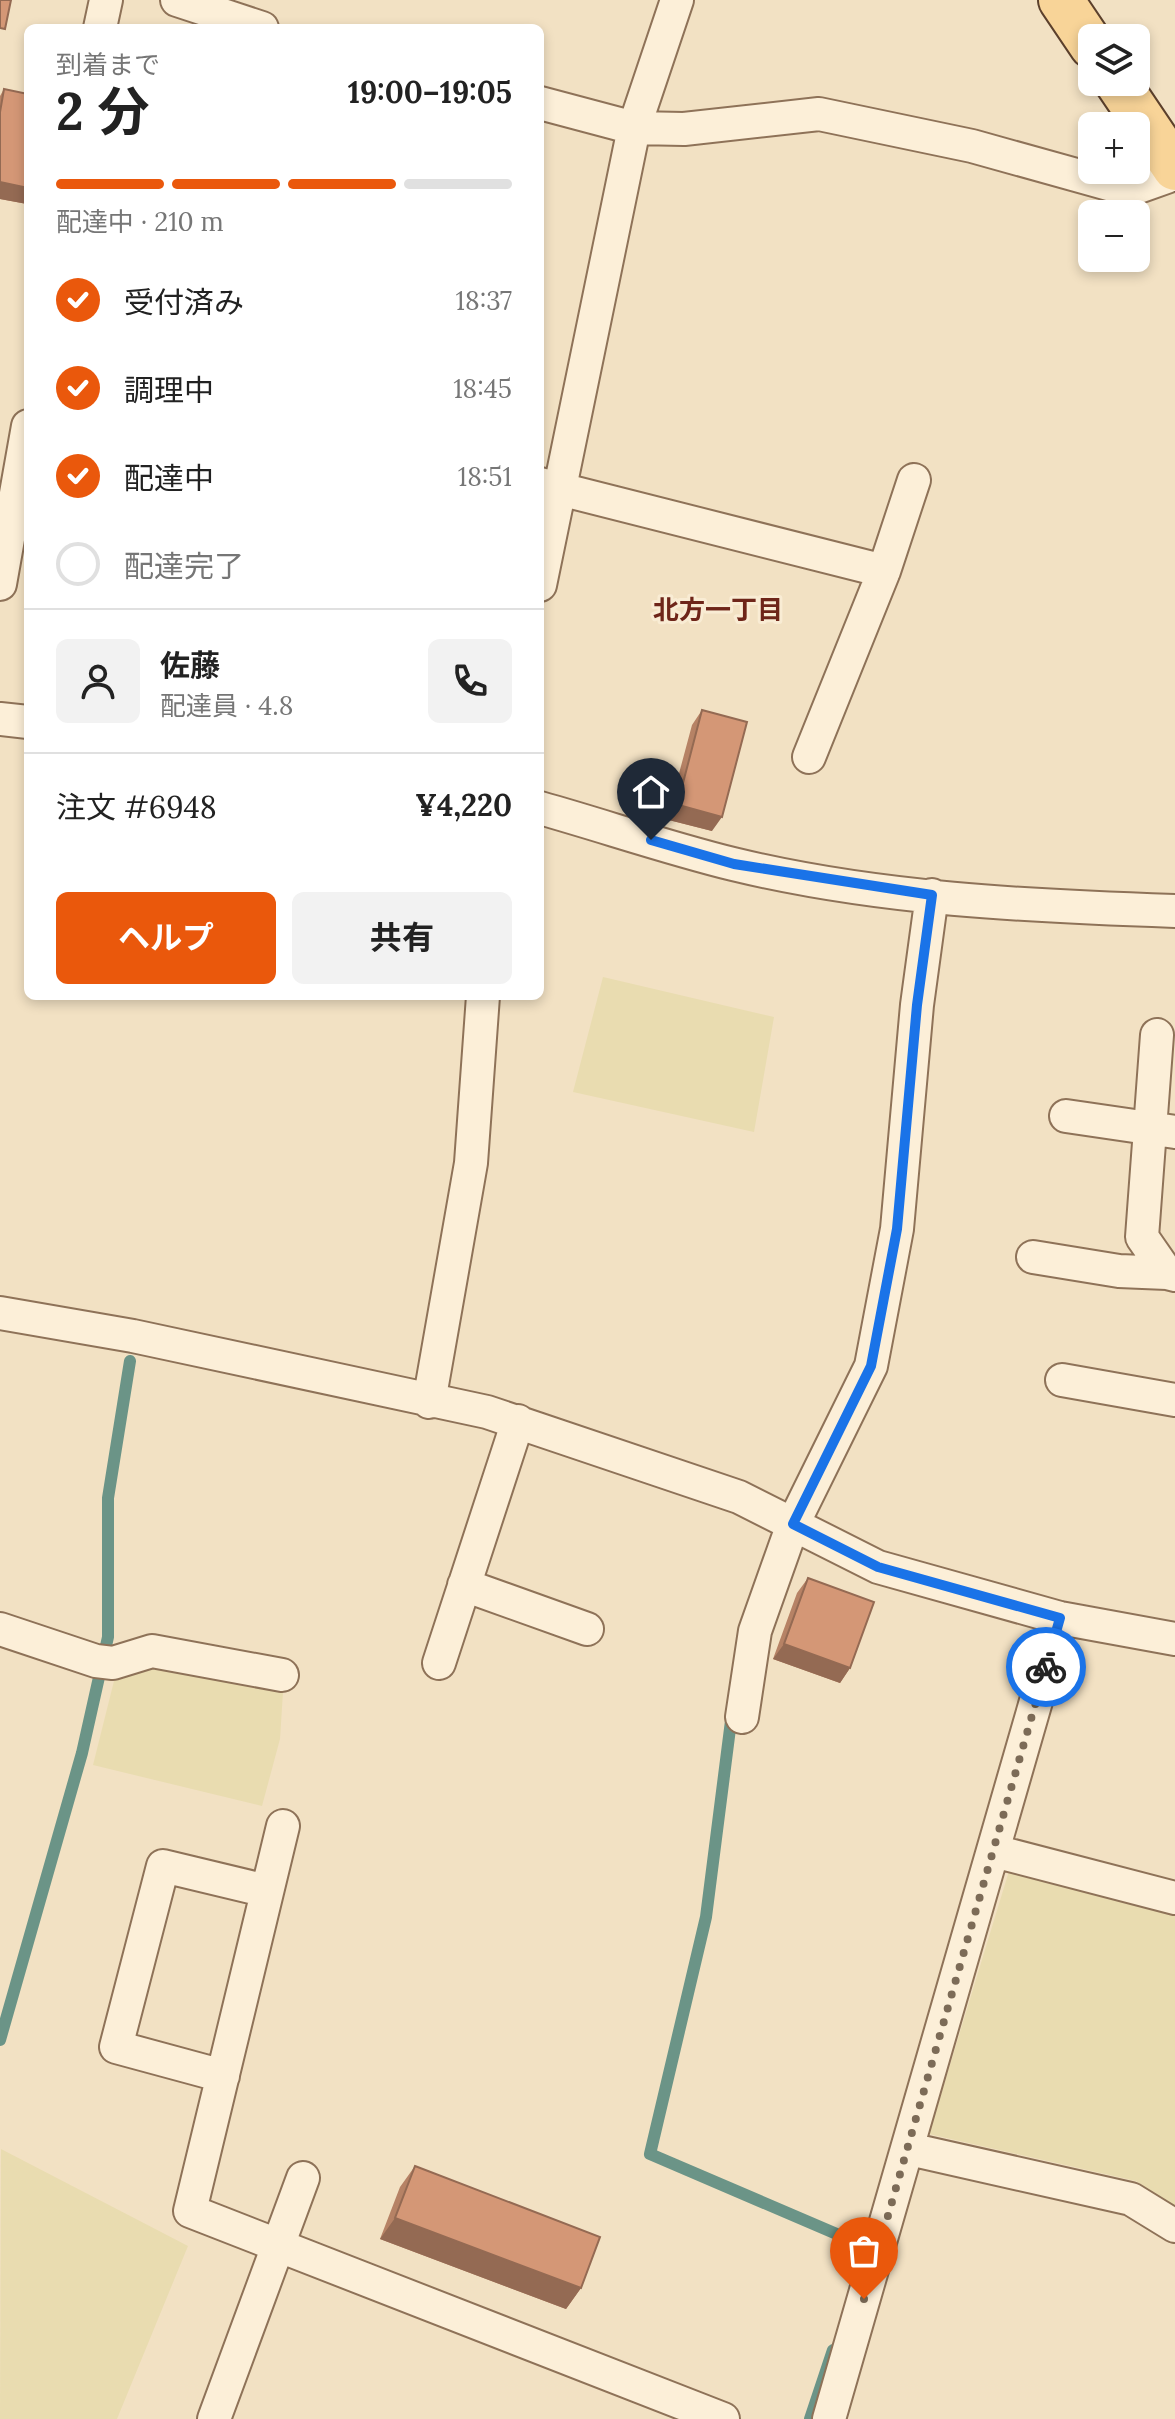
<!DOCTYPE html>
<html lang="ja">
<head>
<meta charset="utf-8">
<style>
	body { margin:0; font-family:Lora,"Noto Sans JP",serif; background:#f2f2f2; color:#222; height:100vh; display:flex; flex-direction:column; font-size:30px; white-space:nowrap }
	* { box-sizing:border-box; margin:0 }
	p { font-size:26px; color:#767676 }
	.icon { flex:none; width:44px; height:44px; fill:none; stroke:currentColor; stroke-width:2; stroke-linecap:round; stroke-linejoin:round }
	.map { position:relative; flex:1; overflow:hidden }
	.details { position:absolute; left:24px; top:24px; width:520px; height:976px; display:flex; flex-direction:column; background:#fff; border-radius:12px; box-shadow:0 4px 12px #0003 }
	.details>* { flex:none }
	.fabs { position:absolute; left:1078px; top:24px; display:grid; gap:16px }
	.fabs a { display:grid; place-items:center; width:72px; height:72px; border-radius:12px; background:#fff; box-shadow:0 4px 12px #0003; font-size:40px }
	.pin { position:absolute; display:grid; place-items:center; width:68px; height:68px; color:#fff; margin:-82px -34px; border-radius:50% 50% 50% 0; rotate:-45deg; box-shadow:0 0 8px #0007 }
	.pin .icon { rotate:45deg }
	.courier { position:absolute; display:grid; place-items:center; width:80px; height:80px; margin:-40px; border:6px solid #1a73e8; border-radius:50%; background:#fff; color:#222; box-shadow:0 2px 10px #0007 }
	.summary em { font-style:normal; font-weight:700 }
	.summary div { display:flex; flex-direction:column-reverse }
	.summary { display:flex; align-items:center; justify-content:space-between; height:136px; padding:0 32px }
	h1 { font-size:52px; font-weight:700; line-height:60px }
	.bar { display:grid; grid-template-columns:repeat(4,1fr); gap:12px 8px; align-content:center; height:96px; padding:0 32px }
	.bar i { height:10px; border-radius:6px; background:#e0e0e0 }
	.bar .active { background:#ea580c }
	.bar p { grid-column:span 4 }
	.line { display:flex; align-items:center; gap:20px; padding:0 32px; border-top:2px solid #e0e0e0 }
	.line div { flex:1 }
	.round { display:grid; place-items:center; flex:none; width:84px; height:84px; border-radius:12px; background:#f2f2f2 }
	ol { padding:0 32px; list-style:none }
	li { display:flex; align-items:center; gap:24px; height:88px }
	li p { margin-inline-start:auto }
	li .icon { padding:8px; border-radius:50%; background:#ea580c; color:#fff; stroke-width:4 }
	li:last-child { color:#767676 }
	li i { width:44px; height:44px; border:4px solid #e0e0e0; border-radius:50% }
	.cta { display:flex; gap:16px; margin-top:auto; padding:16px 32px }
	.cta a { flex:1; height:92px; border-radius:12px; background:#ea580c; color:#fff; font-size:32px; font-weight:700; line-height:92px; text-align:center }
	.cta a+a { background:#f2f2f2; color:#222 }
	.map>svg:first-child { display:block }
	.farmland { fill:#e9dcb0 }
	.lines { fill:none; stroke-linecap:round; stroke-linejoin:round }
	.stream { stroke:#6b9487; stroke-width:12 }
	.street-casing { stroke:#8e7258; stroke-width:36 }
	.primary-casing { stroke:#5c402c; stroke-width:48 }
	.street { stroke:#fcefd8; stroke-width:32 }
	.primary { stroke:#f8d498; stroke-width:44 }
	.wall { fill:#b68265 }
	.shaded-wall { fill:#946a53 }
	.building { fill:#d49776; stroke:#946a53; stroke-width:2 }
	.done { stroke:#7c6b57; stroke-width:8; stroke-dasharray:0 14.4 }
	.route { stroke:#1a73e8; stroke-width:10 }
	.labels { text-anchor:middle; stroke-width:6; stroke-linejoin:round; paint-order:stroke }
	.neighbourhood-label { font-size:26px; font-weight:bold; fill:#6e2519; stroke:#f9ecd4 }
</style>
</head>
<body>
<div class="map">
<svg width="1175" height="2419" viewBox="0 0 1175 2419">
	<rect width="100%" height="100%" fill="#f2e1c3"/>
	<path class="farmland" d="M 603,977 L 774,1017 L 754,1132 L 573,1092 Z
		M 158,1665 L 283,1692 L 280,1739 L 262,1806 L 93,1765 L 114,1681 Z
		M 1009,1871 L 1175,1913 L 1175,2207 L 1136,2181 L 929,2134 Z
		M 1,2149 L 188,2246 L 117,2419 L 0,2419 Z"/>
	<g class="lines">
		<path class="stream" d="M 732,1713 L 706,1917 L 650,2154 L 867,2247 L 864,2256
			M 0,2040 L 82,1753 L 108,1637 L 108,1498 L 130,1361
			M 810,2419 L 833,2350"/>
		<g class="street-casing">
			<path id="street" d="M 177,0 L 262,28
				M 100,28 L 106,0
				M 540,103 L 634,128 L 684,129 L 819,114 L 972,146 L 1130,190 L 1175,174
				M 540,484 L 884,571
				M 0,584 L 28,426
				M 540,585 L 634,128 L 677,0
				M 0,719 L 28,722
				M 809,757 L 884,571 L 914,480
				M 540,808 C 604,826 668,848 733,864 C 877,899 1028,906 1175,911
				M 1157,1035 L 1142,1237 L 1167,1273 L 1175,1275
				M 1066,1116 L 1175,1132
				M 1033,1257 L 1119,1271 L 1167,1273
				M 0,1313 L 133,1336 L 487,1412 L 739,1497 L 878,1567 L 1060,1618 L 1175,1639
				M 1062,1380 L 1175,1400
				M 429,1402 L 471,1163 L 483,996
				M 464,1585 L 587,1629
				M 0,1629 L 96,1661 L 113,1663 L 152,1651 L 282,1675
				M 439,1663 L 518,1421
				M 742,1717 L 755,1631 L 793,1524 L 871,1366 L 897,1229 L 917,1005 L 932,895
				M 283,1826 L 190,2211 L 723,2419
				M 994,1851 L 1175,1898
				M 223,2076 L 116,2047 L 163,1866 L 267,1891
				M 909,2149 L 1131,2199 L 1175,2226
				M 214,2419 L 303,2178
				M 829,2419 L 1060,1618"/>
		</g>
		<g class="primary-casing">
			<path id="primary" d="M 1061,0 L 1092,46
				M 1117,82 L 1175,168"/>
		</g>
		<use href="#street" class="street"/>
		<use href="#primary" class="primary"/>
	</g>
	<path class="wall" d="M 4,89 L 27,204 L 0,199 L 0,96 Z
		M 702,710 L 712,831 L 653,816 L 659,794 L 669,779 L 677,781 L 692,725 Z
		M 808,1578 L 850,1668 L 840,1683 L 773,1659 L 797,1593 Z
		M 415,2166 L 581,2288 L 566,2309 L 380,2239 L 400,2187 Z"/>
	<path class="shaded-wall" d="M 0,182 L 28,188 L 28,203 L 27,204 L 0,199 Z
		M 664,801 L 722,817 L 712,831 L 653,816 Z
		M 784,1644 L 850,1668 L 840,1683 L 773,1659 Z
		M 395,2218 L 581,2288 L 566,2309 L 380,2239 Z"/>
	<path class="building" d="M 0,0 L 11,0 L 5,29 L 0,28 Z
		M 4,89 L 28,94 L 28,188 L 0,182 L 0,112 Z
		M 702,710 L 747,722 L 722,817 L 664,801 L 669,779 L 683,783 Z
		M 808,1578 L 874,1602 L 850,1668 L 784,1644 Z
		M 415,2166 L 600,2237 L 581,2288 L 395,2218 Z"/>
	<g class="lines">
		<path class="done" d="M 864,2299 L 1046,1667"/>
		<path class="route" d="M 651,840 L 734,864 L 932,895 L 917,1005 L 897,1229 L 871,1366 L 793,1524 L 878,1567 L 1060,1618 L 1046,1667"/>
	</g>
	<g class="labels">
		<g class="neighbourhood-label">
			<text x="718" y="619">北方一丁目</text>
		</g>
	</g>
</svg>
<div class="fabs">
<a><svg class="icon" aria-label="layers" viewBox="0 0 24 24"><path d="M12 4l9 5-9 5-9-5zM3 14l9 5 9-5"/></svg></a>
<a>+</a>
<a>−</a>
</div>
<div class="pin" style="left:864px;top:2299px;background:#ea580c"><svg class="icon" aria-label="bag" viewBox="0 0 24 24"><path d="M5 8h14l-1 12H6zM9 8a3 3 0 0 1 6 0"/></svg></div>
<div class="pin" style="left:651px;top:840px;background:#1f2937"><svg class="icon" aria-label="home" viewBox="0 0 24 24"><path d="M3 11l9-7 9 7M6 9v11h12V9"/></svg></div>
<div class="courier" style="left:1046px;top:1667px"><svg class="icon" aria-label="bike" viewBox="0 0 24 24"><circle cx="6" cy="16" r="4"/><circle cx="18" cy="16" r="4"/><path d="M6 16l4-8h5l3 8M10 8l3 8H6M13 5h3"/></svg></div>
<section class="details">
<div class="summary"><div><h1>2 分</h1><p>到着まで</p></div><em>19:00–19:05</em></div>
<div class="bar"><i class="active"></i><i class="active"></i><i class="active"></i><i></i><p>配達中 · 210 m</p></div>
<ol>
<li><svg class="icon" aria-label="check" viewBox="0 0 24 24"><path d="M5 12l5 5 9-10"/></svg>受付済み<p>18:37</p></li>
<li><svg class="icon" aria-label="check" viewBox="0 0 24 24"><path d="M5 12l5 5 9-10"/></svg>調理中<p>18:45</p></li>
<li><svg class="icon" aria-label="check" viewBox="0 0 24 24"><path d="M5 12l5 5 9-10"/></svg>配達中<p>18:51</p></li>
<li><i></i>配達完了</li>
</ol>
<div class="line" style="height:144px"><a class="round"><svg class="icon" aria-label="person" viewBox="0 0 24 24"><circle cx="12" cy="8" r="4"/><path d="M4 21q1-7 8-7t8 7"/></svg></a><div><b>佐藤</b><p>配達員 · 4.8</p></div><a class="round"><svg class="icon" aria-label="phone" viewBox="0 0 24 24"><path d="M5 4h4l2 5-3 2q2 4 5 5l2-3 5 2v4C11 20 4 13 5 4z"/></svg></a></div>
<div class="line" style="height:104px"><div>注文 #6948</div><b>¥4,220</b></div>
<div class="cta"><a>ヘルプ</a><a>共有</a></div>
</section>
</div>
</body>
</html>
